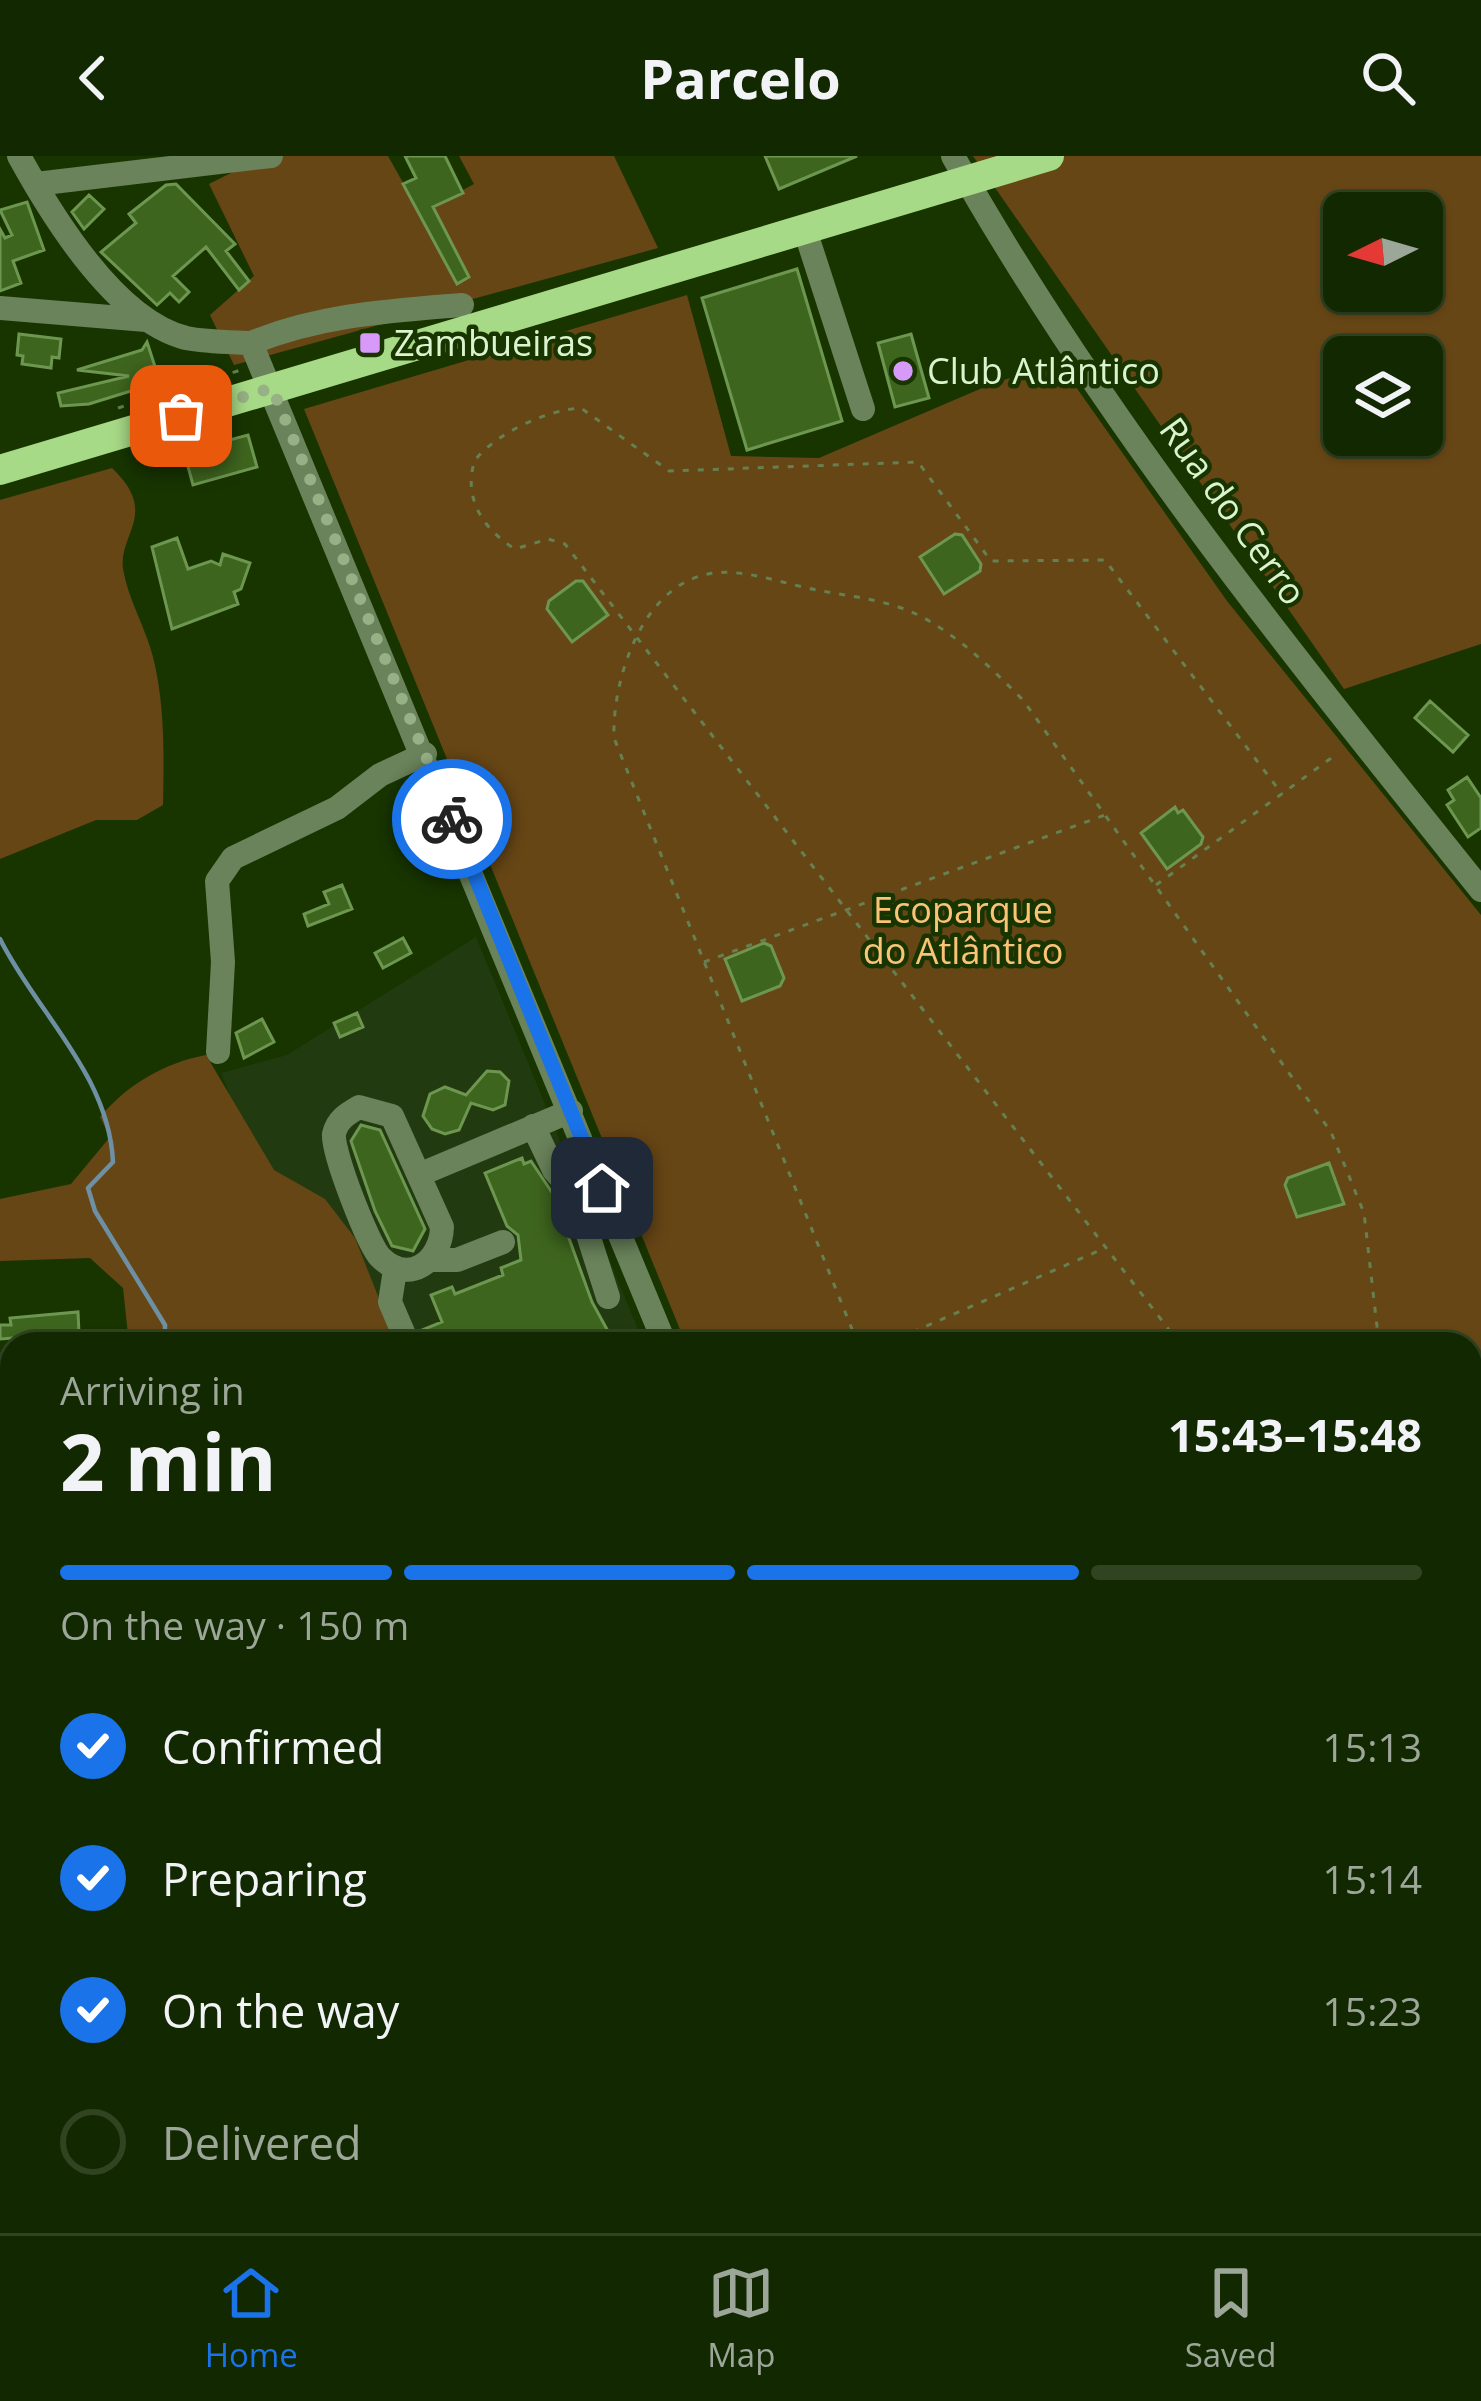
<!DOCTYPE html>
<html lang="en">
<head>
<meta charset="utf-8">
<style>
	body { margin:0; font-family:"Open Sans",sans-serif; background:#1b300a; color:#f1f3f6; height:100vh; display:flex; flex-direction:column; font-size:45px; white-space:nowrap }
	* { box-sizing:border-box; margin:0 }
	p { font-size:39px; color:#9ca699 }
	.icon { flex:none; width:66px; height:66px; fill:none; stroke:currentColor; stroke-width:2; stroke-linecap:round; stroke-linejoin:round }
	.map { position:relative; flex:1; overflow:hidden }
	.side { position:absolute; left:0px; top:1176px; width:1482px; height:903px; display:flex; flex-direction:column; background:#122800; border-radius:36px 36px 0 0; box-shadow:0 3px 9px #0004,0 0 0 3px #314422 }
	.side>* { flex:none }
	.needle { width:78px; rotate:265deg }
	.tools { position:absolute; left:1323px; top:36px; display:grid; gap:24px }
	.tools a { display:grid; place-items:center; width:120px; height:120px; border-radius:18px; background:#122800; box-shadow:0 3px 9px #0004,0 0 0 3px #314422; font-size:60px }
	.pin { position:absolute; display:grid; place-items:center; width:102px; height:102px; color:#fff; margin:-51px; border-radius:24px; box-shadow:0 6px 18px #0006 }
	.courier { position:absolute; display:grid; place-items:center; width:120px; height:120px; margin:-60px; border:9px solid #1a73e8; border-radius:50%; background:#fff; color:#222; box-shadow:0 3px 15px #0007 }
	.headline em { font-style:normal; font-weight:700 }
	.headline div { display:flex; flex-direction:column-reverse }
	.headline { display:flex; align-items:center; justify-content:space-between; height:204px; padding:0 60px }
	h1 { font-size:78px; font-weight:700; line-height:90px }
	.bar { display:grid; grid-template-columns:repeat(4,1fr); gap:18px 12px; align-content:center; height:144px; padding:0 60px }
	.bar i { height:15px; border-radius:9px; background:#314422 }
	.bar .selected { background:#1a73e8 }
	.bar p { grid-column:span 4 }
	ol { padding:0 60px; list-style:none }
	li { display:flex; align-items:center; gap:36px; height:132px }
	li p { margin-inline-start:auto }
	li .icon { padding:12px; border-radius:50%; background:#1a73e8; color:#fff; stroke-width:4 }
	li:last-child { color:#9ca699 }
	li i { width:66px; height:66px; border:6px solid #314422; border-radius:50% }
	header { display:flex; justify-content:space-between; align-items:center; height:156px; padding:0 60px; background:#122800; font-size:54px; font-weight:700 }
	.menu { display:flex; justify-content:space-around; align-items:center; height:168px; border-top:3px solid #314422; background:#122800; font-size:33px; color:#9ca699 }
	.menu a { display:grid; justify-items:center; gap:6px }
	.menu .selected { color:#1a73e8 }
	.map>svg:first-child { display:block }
	.built { fill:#223a10 }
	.green { fill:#674615; fill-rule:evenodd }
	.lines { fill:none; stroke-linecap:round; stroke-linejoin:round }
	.stream { stroke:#6e90a5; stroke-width:4.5 }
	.building { fill:#3e651e; stroke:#6d9750; stroke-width:3 }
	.path { stroke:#658051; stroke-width:3; stroke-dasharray:6 9; stroke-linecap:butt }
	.minor { stroke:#6a835b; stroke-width:24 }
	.major { stroke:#a7da86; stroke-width:30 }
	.done { stroke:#97b086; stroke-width:12; stroke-dasharray:0 21.6 }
	.route { stroke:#1a73e8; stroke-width:15 }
	.poi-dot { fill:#d89af8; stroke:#183500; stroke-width:4.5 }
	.labels { text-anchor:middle; stroke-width:9; stroke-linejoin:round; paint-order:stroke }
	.poi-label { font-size:36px; fill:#dbf3ce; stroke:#183500; text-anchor:start }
	.street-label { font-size:36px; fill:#dbf3ce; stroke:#183500 }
	.park-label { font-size:36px; fill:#fbc376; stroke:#183500 }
</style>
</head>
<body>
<header><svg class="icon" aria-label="back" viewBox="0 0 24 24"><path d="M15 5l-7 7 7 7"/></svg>Parcelo<svg class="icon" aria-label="search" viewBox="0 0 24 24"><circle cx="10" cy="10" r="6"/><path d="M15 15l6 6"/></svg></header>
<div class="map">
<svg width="1481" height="2077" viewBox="0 0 1481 2077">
	<rect width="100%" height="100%" fill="#183500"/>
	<path class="built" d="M 476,781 L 644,1188 L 327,1188 L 221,917 L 287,899 Z"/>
	<path class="green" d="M 265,0 L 388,0 L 420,57 L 474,28 L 459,0 L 614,0 L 658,92 L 234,209 L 210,159 L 254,120 L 209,28 Z
		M 973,0 L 1481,0 L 1481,488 L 1344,533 ZM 1344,57 L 1422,57 L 1422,135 L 1344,135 ZM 1344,201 L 1422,201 L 1422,279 L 1344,279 Z
		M 687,139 L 731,300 L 819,302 L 994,227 L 1059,207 L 1227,445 L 1481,759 L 1481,1611 L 1470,1616 L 1470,1188 L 686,1188 L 304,253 Z
		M 112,312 C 160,358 118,377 123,413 C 128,443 146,473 153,501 C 165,548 164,601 163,649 L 137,664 L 96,664 L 0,703 L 0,344 Z
		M 206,899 L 274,1014 L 325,1043 L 355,1082 L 397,1188 L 129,1188 L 123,1132 L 90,1102 L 0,1105 L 0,1043 L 71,1028 L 110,981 L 100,961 C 128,928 164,907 206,899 Z
		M 12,1251 L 12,1408 L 0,1419 L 0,1252 Z
		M 1481,1653 L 1481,1705 L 1472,1709 L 1470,1657 Z
		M 616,2067 L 790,2067 L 795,2077 L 616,2077 Z"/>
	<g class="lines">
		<path class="stream" d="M 0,783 C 37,857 109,919 113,1006 L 88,1032 L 95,1055 L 165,1169 L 165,1188
			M 634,2067 L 640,2077"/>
	</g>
	<path class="building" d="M 405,0 L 445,0 L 463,37 L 433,51 L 469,121 L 457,128 L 403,28 L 416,22 Z
		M 765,0 L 857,0 L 779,33 Z
		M 176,28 L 235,88 L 226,95 L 249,125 L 239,134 L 206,91 L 173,120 L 189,136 L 179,146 L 170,137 L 157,149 L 101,96 L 136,67 L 129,58 L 166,29 Z
		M 89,39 L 104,53 L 84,73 L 72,56 Z
		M 27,46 L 44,94 L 13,105 L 21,127 L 0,135 L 0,73 L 5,82 L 12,79 L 0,54 Z
		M 797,113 L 842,265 L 747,294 L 702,142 Z
		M 19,178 L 61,183 L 59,202 L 52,201 L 51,212 L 22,208 L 23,200 L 17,199 Z
		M 911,178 L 929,242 L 895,251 L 878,187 Z
		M 147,186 L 160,226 L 89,248 L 61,250 L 58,237 L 129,220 L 77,214 L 142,194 Z
		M 248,279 L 257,311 L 193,329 L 184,296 Z
		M 955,378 L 962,379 L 981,408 L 980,415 L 944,438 L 920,401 Z
		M 177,382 L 188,413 L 211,405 L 220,409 L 223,398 L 250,407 L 241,433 L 234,436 L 238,448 L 172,473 L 152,391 Z
		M 576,425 L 583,425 L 608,459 L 572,486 L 547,453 L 549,445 Z
		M 1430,545 L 1468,579 L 1453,596 L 1415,562 Z
		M 1467,621 L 1481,642 L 1481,672 L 1468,681 L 1447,649 L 1454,644 L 1448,634 Z
		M 1175,651 L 1178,657 L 1183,654 L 1203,681 L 1201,688 L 1167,713 L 1141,677 Z
		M 342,729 L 352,753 L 308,770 L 304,758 L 329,748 L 324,736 Z
		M 403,782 L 411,797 L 383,812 L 375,797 Z
		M 764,787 L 771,790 L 784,822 L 780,830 L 742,845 L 725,803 Z
		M 357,857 L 363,871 L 340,881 L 334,867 Z
		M 262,863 L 274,886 L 244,902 L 236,877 Z
		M 487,915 L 500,916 L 509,925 L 505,949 L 493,954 L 471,947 L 459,974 L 445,978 L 432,973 L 423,960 L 430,938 L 445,931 L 466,939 Z
		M 361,969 L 380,974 L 425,1073 L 413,1095 L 392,1090 L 375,1055 L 351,985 Z
		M 522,1002 L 524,1008 L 531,1005 L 553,1038 L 592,1146 L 615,1188 L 428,1188 L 422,1174 L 442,1166 L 431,1139 L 452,1131 L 455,1138 L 503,1119 L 501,1112 L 521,1104 L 518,1079 L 507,1070 L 485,1017 Z
		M 1329,1007 L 1344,1048 L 1297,1061 L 1285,1029 L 1288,1022 Z
		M 78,1156 L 79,1177 L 0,1183 L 0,1169 L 11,1169 L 10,1162 Z"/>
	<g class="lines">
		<path class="path" d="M 118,252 L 241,214
			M 1156,729 L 1334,600
			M 704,806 L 1105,659
			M 858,1188 L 614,582 C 612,525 641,431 708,418 C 741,411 784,428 817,434 C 853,441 891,444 924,462 C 962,483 993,514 1023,544 L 1331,976 L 1364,1057 L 1379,1188
			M 885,1188 L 1103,1093
			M 1180,1188 L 565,388 L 548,383 L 515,393 C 484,374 462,342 475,304 C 497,277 546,254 581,252 L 669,315 L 918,306 L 991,405 L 1105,404 L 1282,638
			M 1470,1323 L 1481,1330
			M 1470,1456 L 1481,1477
			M 1470,1492 L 1481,1487
			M 1470,1549 L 1481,1545"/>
		<path class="minor" d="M 19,0 C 52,60 115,164 186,182 C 206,186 230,186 251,187 L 665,1188
			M 953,0 C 1101,263 1293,499 1481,734
			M 36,28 L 271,0
			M 804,71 L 863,253
			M 0,152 L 146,164
			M 251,187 C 320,159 388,155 462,149
			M 218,896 L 223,806 L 217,725 L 233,702 L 337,652 L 380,619 L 425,598
			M 359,951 L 392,960 L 442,1071 C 441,1105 409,1130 380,1101 C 368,1088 332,996 334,978 C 337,964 347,958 359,951 Z
			M 533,970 L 554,1014 L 575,1038 L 608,1141
			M 421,1018 L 571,955
			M 432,1104 L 457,1104 L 503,1086
			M 395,1114 L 390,1146 L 408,1188
			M 0,1516 L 12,1508
			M 1470,1632 L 1481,1627
			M 0,1930 L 12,1928
			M 1470,2049 L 1477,2077
			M 980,2067 L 983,2077
			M 1262,2067 L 1265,2077
			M 314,2077 L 350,2067
			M 911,2077 L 936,2067
			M 1406,2077 L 1421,2067"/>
		<path class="major" d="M 0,314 L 1049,0"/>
	</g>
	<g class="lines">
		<path class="done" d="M 181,260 L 272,232 L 452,663"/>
		<path class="route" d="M 452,663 L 602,1032"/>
	</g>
	<g class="poi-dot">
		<rect x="358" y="175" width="24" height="24" rx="6"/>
		<circle cx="903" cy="215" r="12"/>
	</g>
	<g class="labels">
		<g class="poi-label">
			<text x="394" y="200">Zambueiras</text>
			<text x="927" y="228">Club Atlântico</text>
		</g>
		<g class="street-label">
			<text transform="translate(1233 355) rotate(54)" y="13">Rua do Cerro</text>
		</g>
		<g class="park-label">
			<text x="963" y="767">Ecoparque<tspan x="963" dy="41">do Atlântico</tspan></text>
		</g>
	</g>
</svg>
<div class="tools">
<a><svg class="needle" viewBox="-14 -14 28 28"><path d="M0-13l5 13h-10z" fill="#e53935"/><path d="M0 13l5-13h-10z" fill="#9ca699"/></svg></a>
<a><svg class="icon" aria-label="layers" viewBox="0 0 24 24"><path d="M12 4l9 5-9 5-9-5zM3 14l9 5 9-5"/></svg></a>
</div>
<div class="pin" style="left:181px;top:260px;background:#ea580c"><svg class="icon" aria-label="bag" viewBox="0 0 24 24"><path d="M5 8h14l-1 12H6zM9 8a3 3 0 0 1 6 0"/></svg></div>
<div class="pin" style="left:602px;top:1032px;background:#1f2937"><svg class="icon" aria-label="home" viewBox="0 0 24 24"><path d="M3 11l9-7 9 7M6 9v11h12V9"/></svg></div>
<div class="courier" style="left:452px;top:663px"><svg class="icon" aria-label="bike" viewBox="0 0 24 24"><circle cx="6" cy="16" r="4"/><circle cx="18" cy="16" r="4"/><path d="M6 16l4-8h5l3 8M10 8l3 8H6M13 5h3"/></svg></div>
<section class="side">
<div class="headline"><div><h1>2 min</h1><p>Arriving in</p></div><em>15:43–15:48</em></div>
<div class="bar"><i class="selected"></i><i class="selected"></i><i class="selected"></i><i></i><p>On the way · 150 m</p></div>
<ol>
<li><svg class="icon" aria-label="check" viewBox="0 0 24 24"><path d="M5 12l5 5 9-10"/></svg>Confirmed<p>15:13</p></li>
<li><svg class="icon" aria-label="check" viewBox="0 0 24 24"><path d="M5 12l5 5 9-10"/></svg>Preparing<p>15:14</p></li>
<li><svg class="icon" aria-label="check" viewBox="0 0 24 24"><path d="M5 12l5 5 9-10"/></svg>On the way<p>15:23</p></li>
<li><i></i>Delivered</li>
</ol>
</section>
</div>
<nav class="menu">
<a class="selected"><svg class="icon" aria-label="home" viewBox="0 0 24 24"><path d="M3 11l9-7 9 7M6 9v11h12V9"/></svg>Home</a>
<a><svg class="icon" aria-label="map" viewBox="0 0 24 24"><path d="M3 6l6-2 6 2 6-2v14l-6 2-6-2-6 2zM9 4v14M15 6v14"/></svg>Map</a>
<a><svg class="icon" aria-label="saved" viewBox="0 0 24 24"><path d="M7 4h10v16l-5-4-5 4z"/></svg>Saved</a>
</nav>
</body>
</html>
